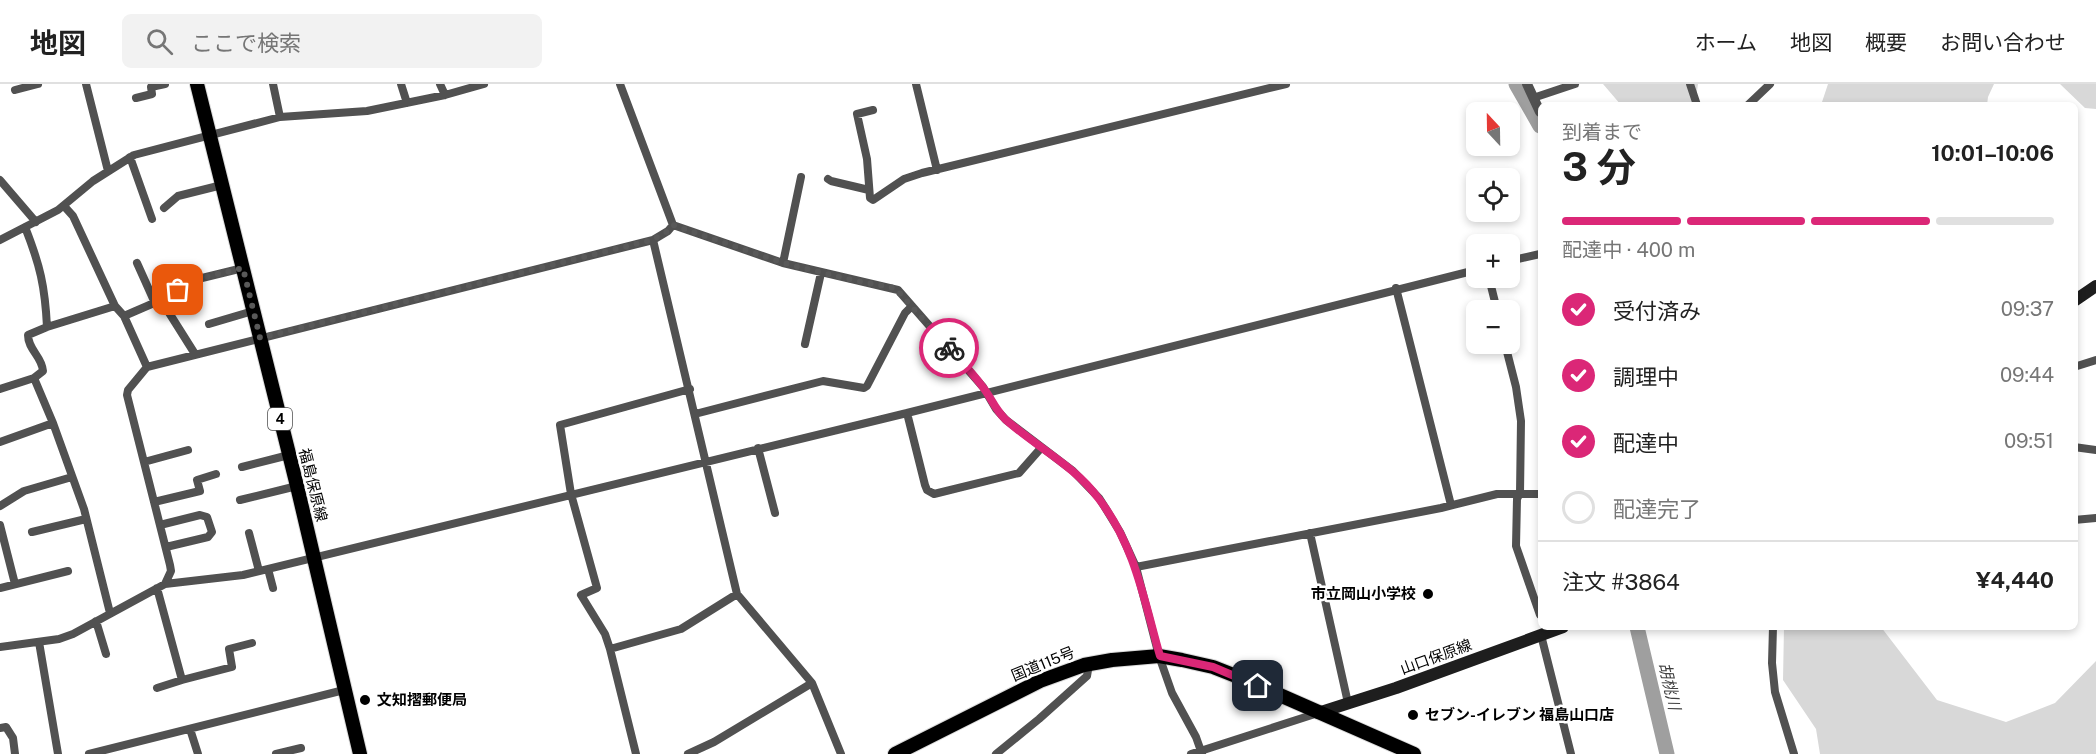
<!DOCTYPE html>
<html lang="ja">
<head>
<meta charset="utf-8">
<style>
	body { margin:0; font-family:"Public Sans","Noto Sans JP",sans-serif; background:#f2f2f2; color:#222; height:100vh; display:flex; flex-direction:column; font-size:22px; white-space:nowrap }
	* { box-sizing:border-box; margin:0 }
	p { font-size:20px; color:#767676 }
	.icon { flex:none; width:33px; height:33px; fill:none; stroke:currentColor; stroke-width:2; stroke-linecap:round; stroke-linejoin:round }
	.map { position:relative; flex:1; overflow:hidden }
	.details { position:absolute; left:1538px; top:18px; width:540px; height:528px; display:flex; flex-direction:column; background:#fff; border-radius:9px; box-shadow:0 3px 9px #0003 }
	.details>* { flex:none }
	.needle { width:39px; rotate:338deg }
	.tools { position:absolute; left:1466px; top:18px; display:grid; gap:12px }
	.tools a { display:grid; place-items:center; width:54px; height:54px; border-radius:9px; background:#fff; box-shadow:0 3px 9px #0003; font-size:30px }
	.pin { position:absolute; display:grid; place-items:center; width:51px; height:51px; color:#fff; margin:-26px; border-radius:12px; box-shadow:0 3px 9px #0006 }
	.courier { position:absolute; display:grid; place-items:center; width:60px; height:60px; margin:-30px; border:4px solid #db2777; border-radius:50%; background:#fff; color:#222; box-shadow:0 2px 8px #0007 }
	.summary em { font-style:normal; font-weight:700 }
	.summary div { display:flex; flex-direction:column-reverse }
	.summary { display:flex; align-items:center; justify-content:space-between; height:102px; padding:0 24px }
	h1 { font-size:39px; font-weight:700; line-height:45px }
	.bar { display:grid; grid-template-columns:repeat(4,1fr); gap:9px 6px; align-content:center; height:72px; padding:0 24px }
	.bar i { height:8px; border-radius:4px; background:#e0e0e0 }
	.bar .active { background:#db2777 }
	.bar p { grid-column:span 4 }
	.line { display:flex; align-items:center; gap:15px; padding:0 24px; border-top:2px solid #e0e0e0 }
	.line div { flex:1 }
	ol { padding:0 24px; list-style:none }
	li { display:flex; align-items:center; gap:18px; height:66px }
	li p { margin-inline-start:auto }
	li .icon { padding:6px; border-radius:50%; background:#db2777; color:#fff; stroke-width:4 }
	li:last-child { color:#767676 }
	li i { width:33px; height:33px; border:3px solid #e0e0e0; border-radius:50% }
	header { display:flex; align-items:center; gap:36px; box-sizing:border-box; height:84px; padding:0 30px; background:#fff; border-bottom:2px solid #e0e0e0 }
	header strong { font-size:28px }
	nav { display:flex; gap:33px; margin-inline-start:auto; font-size:21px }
	.search { width:420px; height:54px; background:#f2f2f2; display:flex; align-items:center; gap:15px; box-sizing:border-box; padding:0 21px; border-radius:9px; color:#767676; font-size:22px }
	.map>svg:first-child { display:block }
	.green { fill:#d8d8d8 }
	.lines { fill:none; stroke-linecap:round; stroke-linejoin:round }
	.river { stroke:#9f9f9f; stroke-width:15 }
	.primary-casing { stroke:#dbdbdb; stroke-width:16 }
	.trunk-casing { stroke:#dbdbdb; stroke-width:16 }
	.minor { stroke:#515151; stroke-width:8 }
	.tertiary { stroke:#515151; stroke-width:10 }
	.secondary { stroke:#1e1e1e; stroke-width:12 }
	.primary { stroke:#000; stroke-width:14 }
	.trunk { stroke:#000; stroke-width:14 }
	.done { stroke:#595959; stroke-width:6; stroke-dasharray:0 10.8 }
	.route { stroke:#db2777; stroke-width:8 }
	.poi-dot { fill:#000; stroke:#fff; stroke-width:2 }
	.labels { text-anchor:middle; stroke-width:5; stroke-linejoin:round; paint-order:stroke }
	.shield { fill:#fff; stroke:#4c4c4c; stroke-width:1.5 }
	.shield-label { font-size:14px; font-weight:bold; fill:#000 }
	.street-label { font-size:15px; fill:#000; stroke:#fff }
	.poi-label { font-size:15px; font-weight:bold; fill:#000; stroke:#fff; text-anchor:start }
	.water-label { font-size:16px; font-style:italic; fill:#404040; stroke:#fff }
</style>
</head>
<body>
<header>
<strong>地図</strong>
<div class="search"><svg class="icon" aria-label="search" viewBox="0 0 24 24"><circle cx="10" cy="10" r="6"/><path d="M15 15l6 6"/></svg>ここで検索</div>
<nav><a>ホーム</a><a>地図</a><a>概要</a><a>お問い合わせ</a></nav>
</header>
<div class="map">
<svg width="2096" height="670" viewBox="0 0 2096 670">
	<rect width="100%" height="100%" fill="#fff"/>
	<path class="green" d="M 1603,0 L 1698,0 L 1696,14 L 1692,21 L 1621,21 Z
		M 1828,0 L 1994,0 L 1988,13 L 1987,21 L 1821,21 Z
		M 2060,0 L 2096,0 L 2096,25 L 2085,24 Z
		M 1784,543 L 1881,543 L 1937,616 L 2006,638 L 2055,619 L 2096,577 L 2096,670 L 1820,670 L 1816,645 L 1783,596 Z"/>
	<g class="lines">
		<path class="river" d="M 1516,0 L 1540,42
			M 1637,543 L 1667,670"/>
		<g class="primary-casing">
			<path id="primary" d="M 197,0 L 297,402 L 360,670"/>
		</g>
		<g class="trunk-casing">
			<path id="trunk" d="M 895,670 L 1040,597 L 1084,581 L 1112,576 L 1159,572 L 1182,576 L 1213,583 L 1241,594 L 1414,670"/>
		</g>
		<path class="minor" d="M 86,0 L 108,87
			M 273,0 L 280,33
			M 401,0 L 407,19
			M 440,0 L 445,11
			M 620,0 L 673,141 L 668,147 L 653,156 L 737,510 L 812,599 L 841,670
			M 916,0 L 937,86
			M 1690,0 L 1697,21
			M 15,6 L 38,0
			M 136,14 L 152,10 L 151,3 L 165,0
			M 1533,14 L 1575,0
			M 1748,21 L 1770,0
			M 873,26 L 857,30 L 867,75 L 870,114 L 873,116 L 904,95 L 922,89 L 1286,0
			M 130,73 L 152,135
			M 828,95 L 831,97 L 869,106
			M 0,96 L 36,138
			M 64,122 L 73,132 L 115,222 L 124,232 L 161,216 L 202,194 L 243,184
			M 164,124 L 178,112 L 222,101
			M 673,141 L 783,179 L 898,206 L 983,303 L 996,325 L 1006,336 L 1073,387 L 1099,414 L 1106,425 L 1120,448 L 1136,483 L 1159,572 L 1172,609 L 1196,653 L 1202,670
			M 25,143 C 40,181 45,202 47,243
			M 0,156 L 58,126 L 93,97 L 134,71 L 280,33 L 367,27 L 445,11 L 484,0
			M 1509,177 L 1540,170
			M 137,179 L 155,219
			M 783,179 L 801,93
			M 1489,194 L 1497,226
			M 1396,204 L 1451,421
			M 161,216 L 195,270
			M 124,232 L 147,283
			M 209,240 L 253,227
			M 805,260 L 821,189
			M 1505,260 L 1516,303 L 1521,337 L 1520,409 L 1517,415 L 1516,462 L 1540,531
			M 2074,283 L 2096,276
			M 34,294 L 53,339 L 84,425 L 110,529
			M 0,305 L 34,294 L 43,287 C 42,272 28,266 28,251 L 47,243 L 115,222
			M 907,329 L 1476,186
			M 695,330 L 823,297 L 864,304 L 867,302 L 905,229 L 912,222
			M 0,358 L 53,339
			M 2074,363 L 2096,366
			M 758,364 L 775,429
			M 144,378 L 188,366
			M 242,383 L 289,371
			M 240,416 L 297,402
			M 154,418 L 200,407 L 197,396 L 216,390
			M 0,422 L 24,407 L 72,393
			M 2074,436 L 2096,434
			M 0,441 L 15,500
			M 160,441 L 200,431 L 207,433 L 212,448 L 208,453 L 166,463
			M 32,448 L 86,435
			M 249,449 L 259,487
			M 1310,449 L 1348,619
			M 1136,483 L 1441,424 L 1497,410 L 1540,410
			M 268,485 L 273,504
			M 165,500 L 171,487 L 170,481 L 127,311 L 128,306 L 147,283 L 653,156
			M 0,504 L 68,487
			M 157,504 L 182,596 L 232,583 L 229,565 L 252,559
			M 96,537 L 106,570
			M 1773,543 L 1772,579 L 1775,608 L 1794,670
			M 1541,551 L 1571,670
			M 39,558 L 58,670
			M 0,563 L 59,555 L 73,550 L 165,500 L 243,491 L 907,329 L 925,401 L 927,406 L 934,410 L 1019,389 L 1041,364
			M 610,565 L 681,545 L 737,510
			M 157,604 L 182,596
			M 0,644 L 6,643 L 13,654 L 15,670
			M 190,645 L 198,670
			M 89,670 L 344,606
			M 276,670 L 301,664
			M 636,670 L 610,565 L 605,550 L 581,511 L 597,504 L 571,410 L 560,341 L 690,305
			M 688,670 L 714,658 L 812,599
			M 996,670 L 1039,635 L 1087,592 L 1089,580
			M 1191,670 L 1318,629"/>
		<path class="tertiary" d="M 1527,0 L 1540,28"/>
		<path class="secondary" d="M 2074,217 L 2096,202
			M 1318,629 L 1396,604 L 1563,543"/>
		<use href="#primary" class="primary"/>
		<use href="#trunk" class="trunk"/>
	</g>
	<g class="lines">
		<path class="done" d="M 178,206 L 202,194 L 243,184 L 260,254 L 652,156 L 668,147 L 673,141 L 783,179 L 852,196 L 895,204 L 949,264"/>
		<path class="route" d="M 949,264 C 960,276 972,288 982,302 C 991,313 994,324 1005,335 C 1036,363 1074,381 1099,415 C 1135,462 1144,516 1160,572 L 1213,583 L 1258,602"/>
	</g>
	<g class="poi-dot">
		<circle cx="1428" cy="510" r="6"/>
		<circle cx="365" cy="616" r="6"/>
		<circle cx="1413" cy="631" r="6"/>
	</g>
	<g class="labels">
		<rect class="shield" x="268" y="324" width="24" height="22" rx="4.5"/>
		<g class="shield-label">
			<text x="280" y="340">4</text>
		</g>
		<g class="street-label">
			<text transform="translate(313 401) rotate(76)" y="5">福島保原線</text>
			<text transform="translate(1436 573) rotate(-20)" y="5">山口保原線</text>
			<text transform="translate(1043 580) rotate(-22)" y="5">国道115号</text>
		</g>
		<g class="poi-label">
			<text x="1416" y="515" text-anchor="end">市立岡山小学校</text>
			<text x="377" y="621">文知摺郵便局</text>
			<text x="1425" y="636">セブン-イレブン 福島山口店</text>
		</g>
		<g class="water-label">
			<text transform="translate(1670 602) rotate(77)" y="6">胡桃川</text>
		</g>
	</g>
</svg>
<div class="tools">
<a><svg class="needle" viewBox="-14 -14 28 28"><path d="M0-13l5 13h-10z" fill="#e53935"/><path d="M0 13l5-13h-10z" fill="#767676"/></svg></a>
<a><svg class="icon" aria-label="locate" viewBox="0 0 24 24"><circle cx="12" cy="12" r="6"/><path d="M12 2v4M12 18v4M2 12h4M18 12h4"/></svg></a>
<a>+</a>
<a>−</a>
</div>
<div class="pin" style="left:178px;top:206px;background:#ea580c"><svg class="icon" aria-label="bag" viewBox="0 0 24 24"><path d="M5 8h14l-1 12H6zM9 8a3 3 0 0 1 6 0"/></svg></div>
<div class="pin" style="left:1258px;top:602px;background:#1f2937"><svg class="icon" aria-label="home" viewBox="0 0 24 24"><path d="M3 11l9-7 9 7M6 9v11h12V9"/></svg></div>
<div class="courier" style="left:949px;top:264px"><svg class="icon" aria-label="bike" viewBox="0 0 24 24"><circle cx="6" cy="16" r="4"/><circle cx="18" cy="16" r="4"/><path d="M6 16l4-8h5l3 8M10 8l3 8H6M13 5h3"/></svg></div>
<section class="details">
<div class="summary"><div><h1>3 分</h1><p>到着まで</p></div><em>10:01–10:06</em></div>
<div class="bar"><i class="active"></i><i class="active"></i><i class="active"></i><i></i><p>配達中 · 400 m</p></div>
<ol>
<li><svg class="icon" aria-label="check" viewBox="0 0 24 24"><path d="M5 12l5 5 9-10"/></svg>受付済み<p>09:37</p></li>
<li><svg class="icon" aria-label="check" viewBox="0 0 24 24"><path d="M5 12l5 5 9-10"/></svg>調理中<p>09:44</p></li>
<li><svg class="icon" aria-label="check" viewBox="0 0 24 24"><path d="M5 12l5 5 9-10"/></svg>配達中<p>09:51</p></li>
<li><i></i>配達完了</li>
</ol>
<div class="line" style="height:78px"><div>注文 #3864</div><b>¥4,440</b></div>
</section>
</div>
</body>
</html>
